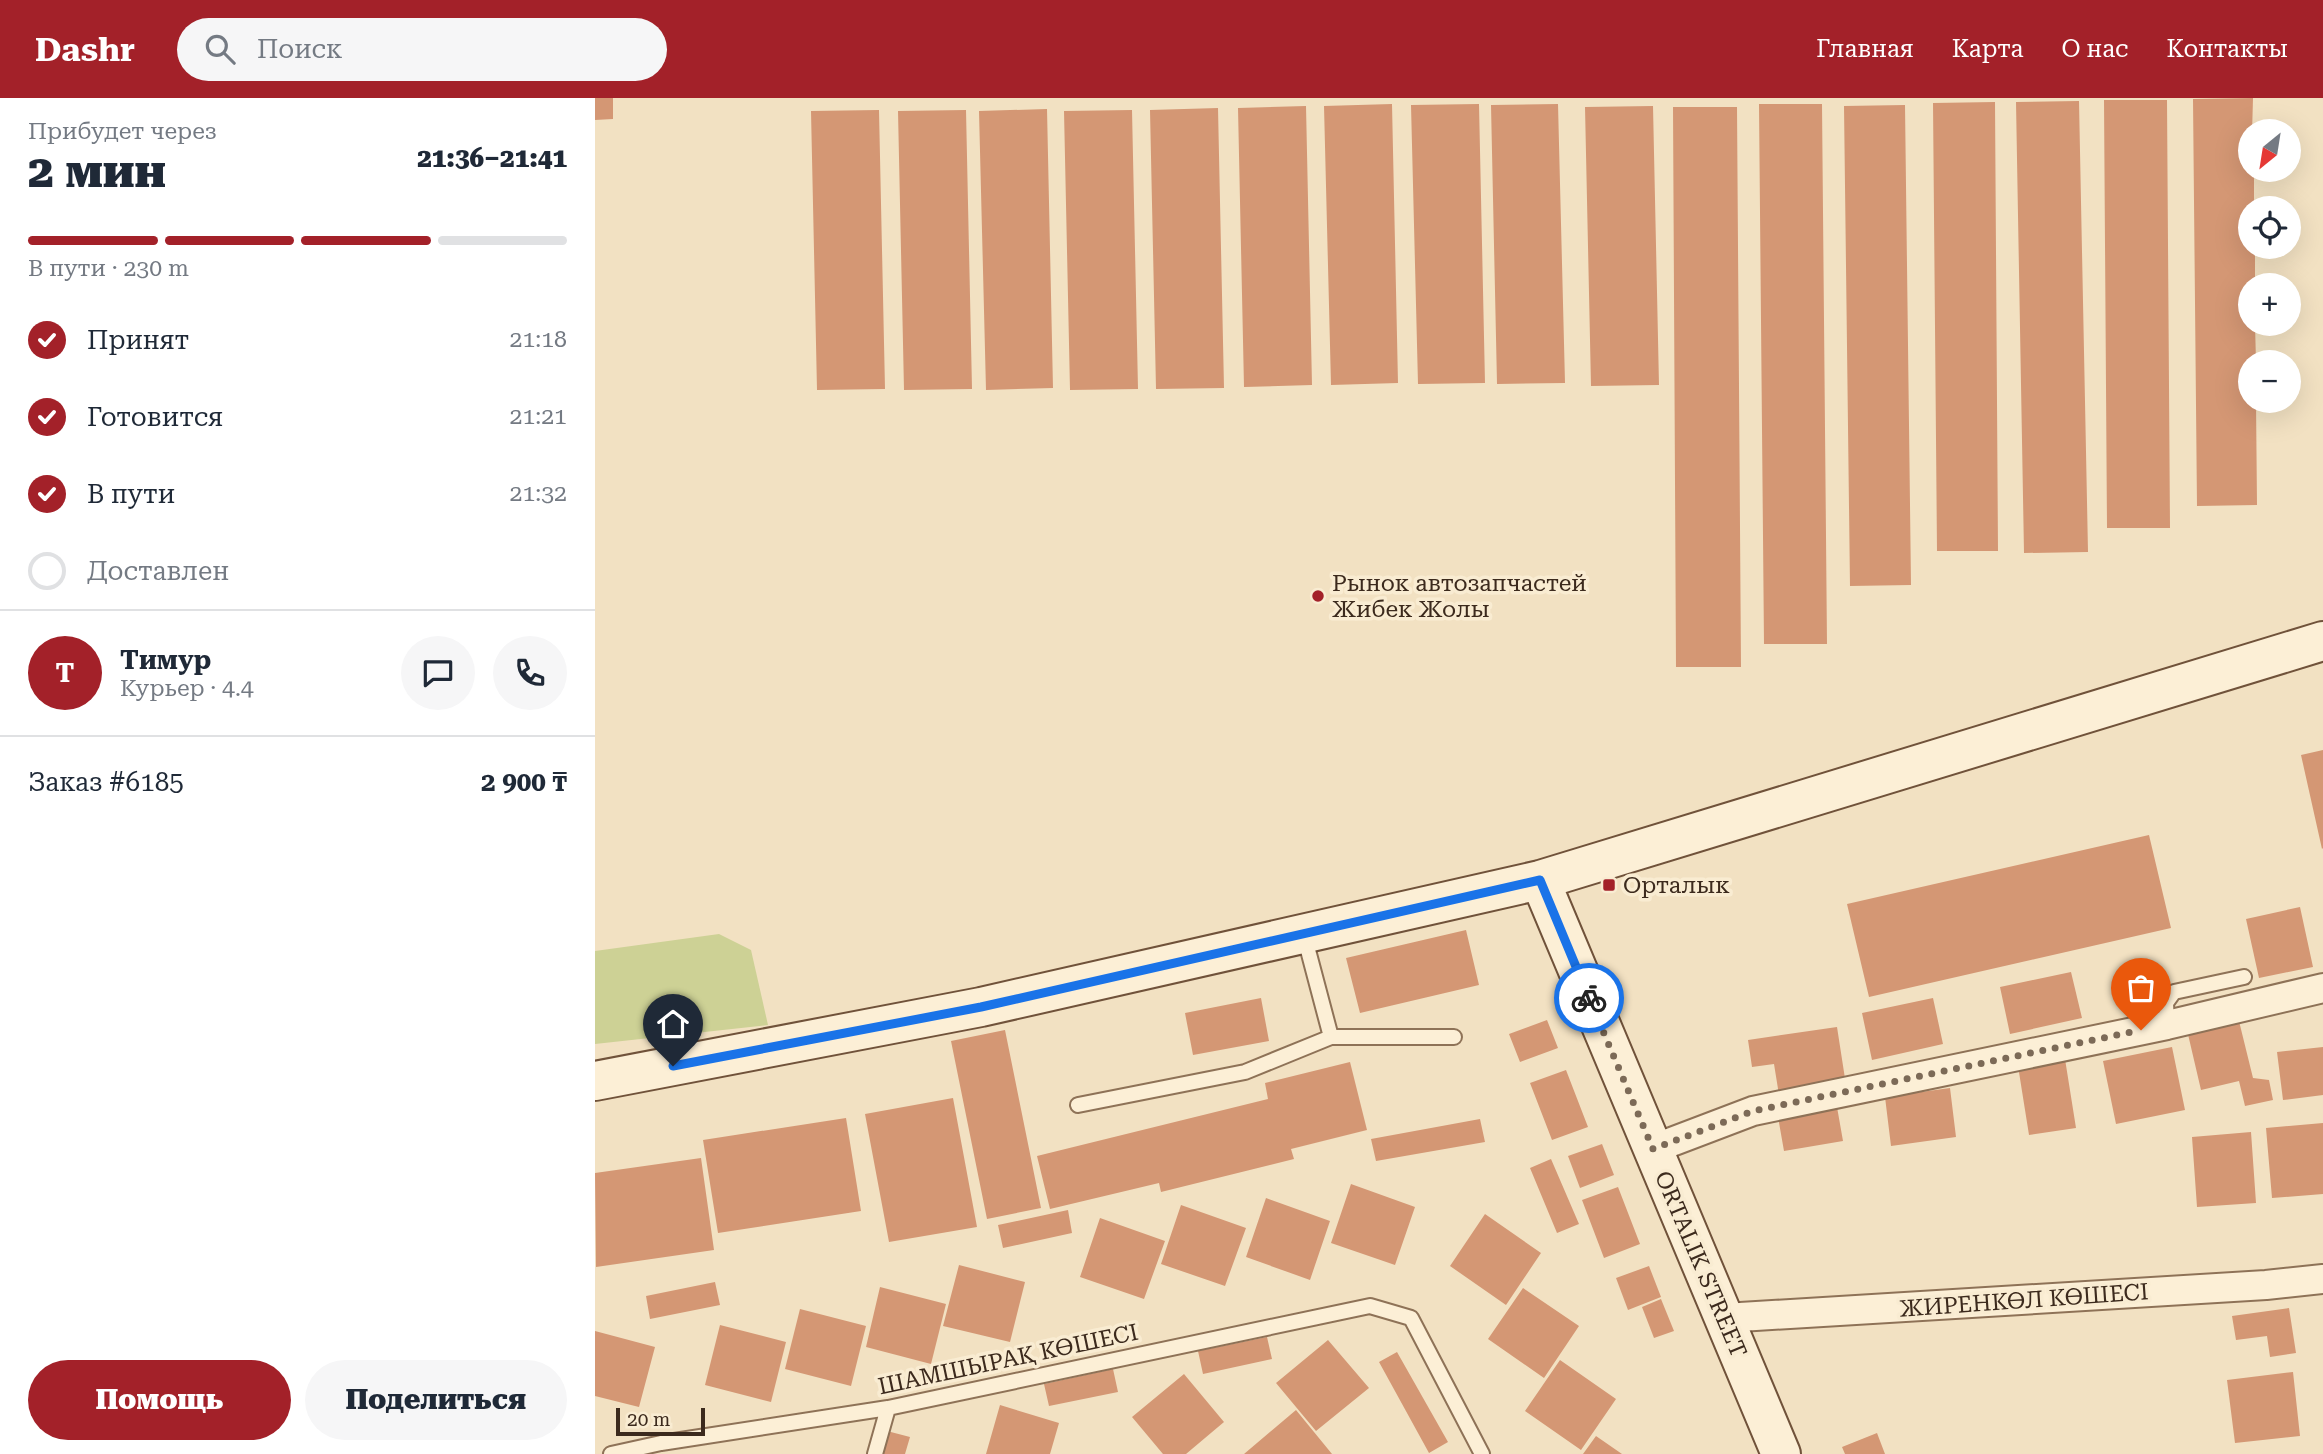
<!DOCTYPE html>
<html lang="ru">
<head>
<meta charset="utf-8">
<style>
	body { margin:0; font-family:"Roboto Serif",serif; background:#f6f6f7; color:#1f2937; height:100vh; display:flex; flex-direction:column; font-size:26px; white-space:nowrap }
	* { box-sizing:border-box; margin:0 }
	p { font-size:23px; color:#747a83 }
	.icon { flex:none; width:38px; height:38px; fill:none; stroke:currentColor; stroke-width:2; stroke-linecap:round; stroke-linejoin:round }
	.map { position:relative; flex:1; overflow:hidden }
	.side { display:flex; flex-direction:column; background:#fff; width:595px }
	.side>* { flex:none }
	.needle { width:46px; rotate:210deg }
	.fabs { position:absolute; left:1643px; top:21px; display:grid; gap:14px }
	.fabs a { display:grid; place-items:center; width:63px; height:63px; border-radius:50%; background:#fff; box-shadow:0 7px 28px #0002; font-size:35px }
	.scale { position:absolute; left:21px; bottom:18px; width:89px; box-sizing:border-box; padding-left:7px; border:4px solid #3c2a1d; border-top:0; font-size:19px; line-height:24px; white-space:nowrap; color:#3c2a1d; -webkit-text-stroke:5px #f9ecd2; paint-order:stroke }
	.pin { position:absolute; display:grid; place-items:center; width:60px; height:60px; color:#fff; margin:-72px -30px; border-radius:50% 50% 50% 0; rotate:-45deg; box-shadow:0 0 7px #0007 }
	.pin .icon { rotate:45deg }
	.courier { position:absolute; display:grid; place-items:center; width:70px; height:70px; margin:-35px; border:5px solid #1a73e8; border-radius:50%; background:#fff; color:#222; box-shadow:0 2px 9px #0007 }
	.head em { font-style:normal; font-weight:800 }
	.head div { display:flex; flex-direction:column-reverse }
	.head { display:flex; align-items:center; justify-content:space-between; height:119px; padding:0 28px }
	h1 { font-size:46px; font-weight:800; line-height:52px }
	.bar { display:grid; grid-template-columns:repeat(4,1fr); gap:10px 7px; align-content:center; height:84px; padding:0 28px }
	.bar i { height:9px; border-radius:5px; background:#e0e1e3 }
	.bar .on { background:#a32129 }
	.bar p { grid-column:span 4 }
	.line { display:flex; align-items:center; gap:18px; padding:0 28px; border-top:2px solid #e0e1e3 }
	.line div { flex:1 }
	.round { display:grid; place-items:center; flex:none; width:74px; height:74px; border-radius:37px; background:#f6f6f7 }
	ol { padding:0 28px; list-style:none }
	li { display:flex; align-items:center; gap:21px; height:77px }
	li p { margin-inline-start:auto }
	li .icon { padding:7px; border-radius:50%; background:#a32129; color:#fff; stroke-width:4 }
	li:last-child { color:#747a83 }
	li i { width:38px; height:38px; border:4px solid #e0e1e3; border-radius:50% }
	.cta { display:flex; gap:14px; margin-top:auto; padding:14px 28px }
	.cta a { flex:1; height:80px; border-radius:42px; background:#a32129; color:#fff; font-size:28px; font-weight:800; line-height:80px; text-align:center }
	.cta a+a { background:#f6f6f7; color:#1f2937 }
	header { display:flex; align-items:center; gap:42px; box-sizing:border-box; height:98px; padding:0 35px; background:#a32129; color:#fff }
	header strong { font-size:33px }
	nav { display:flex; gap:38px; margin-inline-start:auto; font-size:24px }
	.search { width:490px; height:63px; background:#f6f6f7; display:flex; align-items:center; gap:18px; box-sizing:border-box; padding:0 24px; border-radius:38px; color:#747a83; font-size:26px }
	main { display:flex; flex:1; min-height:0 }
	.map>svg:first-child { display:block }
	.green { fill:#cdd195 }
	.building { fill:#d49774 }
	.lines { fill:none; stroke-linecap:round; stroke-linejoin:round }
	.service-casing { stroke:#8e7257; stroke-width:18 }
	.minor-casing { stroke:#8e7257; stroke-width:32 }
	.secondary-casing { stroke:#70523a; stroke-width:42 }
	.service { stroke:#fcefd6; stroke-width:14 }
	.minor { stroke:#fcefd6; stroke-width:28 }
	.secondary { stroke:#fcefd6; stroke-width:38 }
	.done { stroke:#7c6a57; stroke-width:7; stroke-dasharray:0 12.6 }
	.route { stroke:#1a73e8; stroke-width:9 }
	.poi-dot { fill:#a32129; stroke:#f9ecd2; stroke-width:2.5 }
	.labels { text-anchor:middle; stroke-width:7; stroke-linejoin:round; paint-order:stroke }
	.poi-label { font-size:23px; fill:#3c2a1d; stroke:#f9ecd2; text-anchor:start }
	.street-label { font-size:23px; fill:#3c2a1d; stroke:#f9ecd2 }
</style>
</head>
<body>
<header>
<strong>Dashr</strong>
<div class="search"><svg class="icon" aria-label="search" viewBox="0 0 24 24"><circle cx="10" cy="10" r="6"/><path d="M15 15l6 6"/></svg>Поиск</div>
<nav><a>Главная</a><a>Карта</a><a>О нас</a><a>Контакты</a></nav>
</header>
<main>
<section class="side">
<div class="head"><div><h1>2 мин</h1><p>Прибудет через</p></div><em>21:36–21:41</em></div>
<div class="bar"><i class="on"></i><i class="on"></i><i class="on"></i><i></i><p>В пути · 230 m</p></div>
<ol>
<li><svg class="icon" aria-label="check" viewBox="0 0 24 24"><path d="M5 12l5 5 9-10"/></svg>Принят<p>21:18</p></li>
<li><svg class="icon" aria-label="check" viewBox="0 0 24 24"><path d="M5 12l5 5 9-10"/></svg>Готовится<p>21:21</p></li>
<li><svg class="icon" aria-label="check" viewBox="0 0 24 24"><path d="M5 12l5 5 9-10"/></svg>В пути<p>21:32</p></li>
<li><i></i>Доставлен</li>
</ol>
<div class="line" style="height:126px"><b class="round" style="background:#a32129;color:#fff">Т</b><div><b>Тимур</b><p>Курьер · 4.4</p></div><a class="round"><svg class="icon" aria-label="chat" viewBox="0 0 24 24"><path d="M4 5h16v11H9l-5 4z"/></svg></a><a class="round"><svg class="icon" aria-label="phone" viewBox="0 0 24 24"><path d="M5 4h4l2 5-3 2q2 4 5 5l2-3 5 2v4C11 20 4 13 5 4z"/></svg></a></div>
<div class="line" style="height:91px"><div>Заказ #6185</div><b>2 900 ₸</b></div>
<div class="cta"><a>Помощь</a><a>Поделиться</a></div>
</section>
<div class="map">
<svg width="1728" height="1356" viewBox="0 0 1728 1356">
	<rect width="100%" height="100%" fill="#f2e1c2"/>
	<path class="green" d="M 124,836 L 156,852 L 173,927 L 0,946 L 0,853 Z"/>
	<path class="building" d="M 0,0 L 18,0 L 18,21 L 0,22 Z
		M 1658,0 L 1656,72 L 1659,72 L 1659,110 L 1656,110 L 1656,149 L 1660,149 L 1660,187 L 1656,187 L 1656,226 L 1660,226 L 1661,264 L 1656,264 L 1656,303 L 1661,303 L 1662,407 L 1602,408 L 1598,1 Z
		M 1509,2 L 1572,2 L 1575,430 L 1512,430 Z
		M 1484,3 L 1493,454 L 1429,455 L 1421,4 Z
		M 1400,4 L 1403,453 L 1342,453 L 1338,5 Z
		M 797,6 L 803,285 L 736,287 L 729,8 Z
		M 884,6 L 890,285 L 823,286 L 816,7 Z
		M 963,6 L 970,285 L 902,286 L 896,7 Z
		M 1164,6 L 1227,6 L 1232,546 L 1169,546 Z
		M 1310,7 L 1316,487 L 1255,488 L 1249,8 Z
		M 711,8 L 717,287 L 649,289 L 643,10 Z
		M 1058,8 L 1064,287 L 996,288 L 990,9 Z
		M 1078,9 L 1142,9 L 1146,569 L 1081,569 Z
		M 623,10 L 629,290 L 561,291 L 555,12 Z
		M 452,11 L 458,290 L 391,292 L 384,13 Z
		M 284,12 L 290,291 L 222,292 L 216,13 Z
		M 371,12 L 377,291 L 309,292 L 303,13 Z
		M 537,12 L 543,291 L 475,292 L 469,13 Z
		M 1728,652 L 1728,750 L 1727,751 L 1706,657 Z
		M 1554,737 L 1576,830 L 1274,899 L 1252,806 Z
		M 1705,809 L 1718,869 L 1664,880 L 1651,821 Z
		M 871,832 L 884,887 L 765,915 L 751,860 Z
		M 1476,874 L 1487,920 L 1415,936 L 1405,889 Z
		M 666,900 L 674,943 L 598,957 L 590,915 Z
		M 1338,900 L 1348,946 L 1277,962 L 1267,915 Z
		M 1643,919 L 1658,980 L 1674,982 L 1678,1002 L 1650,1008 L 1644,983 L 1606,992 L 1592,932 Z
		M 952,922 L 963,950 L 925,964 L 914,936 Z
		M 1242,929 L 1251,987 L 1184,997 L 1179,966 L 1157,969 L 1153,942 Z
		M 410,932 L 446,1110 L 392,1121 L 356,943 Z
		M 1577,949 L 1590,1012 L 1521,1026 L 1508,963 Z
		M 1728,949 L 1728,997 L 1688,1002 L 1682,954 Z
		M 1470,961 L 1481,1030 L 1434,1037 L 1423,968 Z
		M 755,964 L 772,1032 L 696,1051 L 699,1061 L 566,1094 L 564,1085 L 455,1111 L 442,1058 L 673,1001 L 670,985 Z
		M 971,972 L 993,1029 L 957,1042 L 935,985 Z
		M 1355,990 L 1361,1039 L 1296,1048 L 1290,999 Z
		M 358,1000 L 382,1129 L 294,1144 L 270,1016 Z
		M 1242,1009 L 1248,1043 L 1189,1053 L 1183,1019 Z
		M 251,1020 L 266,1113 L 123,1135 L 108,1042 Z
		M 885,1021 L 890,1044 L 781,1063 L 776,1041 Z
		M 1728,1025 L 1728,1096 L 1677,1100 L 1671,1030 Z
		M 1656,1034 L 1661,1105 L 1602,1109 L 1597,1039 Z
		M 1007,1046 L 1019,1077 L 985,1090 L 973,1058 Z
		M 106,1060 L 119,1152 L 1,1169 L 0,1075 Z
		M 956,1061 L 984,1126 L 962,1135 L 935,1070 Z
		M 756,1086 L 820,1109 L 800,1167 L 736,1145 Z
		M 1023,1089 L 1045,1146 L 1009,1160 L 987,1102 Z
		M 671,1100 L 735,1123 L 715,1182 L 651,1159 Z
		M 586,1107 L 651,1130 L 630,1188 L 566,1166 Z
		M 473,1112 L 477,1135 L 408,1150 L 403,1127 Z
		M 890,1116 L 946,1155 L 911,1207 L 855,1168 Z
		M 505,1120 L 570,1143 L 549,1201 L 485,1179 Z
		M 364,1167 L 430,1184 L 415,1244 L 348,1228 Z
		M 1054,1168 L 1066,1199 L 1033,1212 L 1021,1180 Z
		M 120,1184 L 125,1207 L 55,1221 L 51,1198 Z
		M 285,1189 L 351,1206 L 336,1266 L 271,1249 Z
		M 928,1190 L 984,1228 L 949,1280 L 893,1241 Z
		M 1066,1201 L 1079,1233 L 1059,1240 L 1047,1209 Z
		M 1694,1210 L 1701,1255 L 1675,1259 L 1672,1238 L 1641,1242 L 1637,1218 Z
		M 205,1211 L 271,1228 L 256,1288 L 190,1271 Z
		M 125,1227 L 191,1244 L 176,1304 L 110,1287 Z
		M 0,1233 L 60,1249 L 44,1309 L 0,1298 Z
		M 672,1239 L 677,1261 L 608,1276 L 603,1253 Z
		M 733,1242 L 774,1290 L 721,1333 L 681,1285 Z
		M 802,1254 L 853,1344 L 834,1355 L 784,1264 Z
		M 965,1262 L 1021,1301 L 986,1352 L 930,1313 Z
		M 518,1271 L 523,1294 L 454,1308 L 449,1286 Z
		M 1698,1274 L 1705,1338 L 1640,1345 L 1632,1282 Z
		M 589,1276 L 629,1324 L 591,1356 L 568,1356 L 537,1319 Z
		M 405,1307 L 464,1325 L 455,1356 L 391,1356 Z
		M 701,1312 L 737,1356 L 649,1356 Z
		M 292,1333 L 315,1339 L 310,1356 L 286,1356 Z
		M 1282,1335 L 1290,1356 L 1250,1356 L 1247,1349 Z
		M 1001,1338 L 1027,1356 L 988,1356 Z"/>
	<g class="lines">
		<g class="service-casing">
			<path id="service" d="M 709,837 L 736,939
				M 1572,927 L 1571,905 L 1579,894 L 1649,879
				M 483,1007 L 650,974 L 736,939 L 859,939
				M 16,1356 L 66,1345 L 293,1310 L 775,1208 L 816,1220 L 887,1356
				M 280,1356 L 293,1310"/>
		</g>
		<g class="minor-casing">
			<path id="minor" d="M 1058,1051 L 1158,1013 L 1572,927 L 1728,890
				M 1129,1220 L 1671,1187 L 1728,1181"/>
		</g>
		<g class="secondary-casing">
			<path id="secondary" d="M 945,782 L 1186,1356
				M 0,983 L 386,909 L 945,782 L 1728,543"/>
		</g>
		<use href="#service" class="service"/>
		<use href="#minor" class="minor"/>
		<use href="#secondary" class="secondary"/>
	</g>
	<g class="lines">
		<path class="done" d="M 994,900 L 1058,1051 L 1158,1013 L 1546,932"/>
		<path class="route" d="M 78,968 L 386,909 L 945,782 L 994,900"/>
	</g>
	<g class="poi-dot">
		<circle cx="723" cy="498" r="7"/>
		<rect x="1007" y="780" width="14" height="14" rx="3.5"/>
	</g>
	<g class="labels">
		<g class="poi-label">
			<text x="737" y="493">Рынок автозапчастей<tspan x="737" dy="26">Жибек Жолы</tspan></text>
			<text x="1028" y="795">Орталык</text>
		</g>
		<g class="street-label">
			<text transform="translate(1106 1166) rotate(67)" y="8">ORTALIK STREET</text>
			<text transform="translate(1429 1202) rotate(-4)" y="8">ЖИРЕНКӨЛ КӨШЕСІ</text>
			<text transform="translate(413 1261) rotate(-12)" y="8">ШАМШЫРАҚ КӨШЕСІ</text>
		</g>
	</g>
</svg>
<div class="fabs">
<a><svg class="needle" viewBox="-14 -14 28 28"><path d="M0-13l5 13h-10z" fill="#e53935"/><path d="M0 13l5-13h-10z" fill="#747a83"/></svg></a>
<a><svg class="icon" aria-label="locate" viewBox="0 0 24 24"><circle cx="12" cy="12" r="6"/><path d="M12 2v4M12 18v4M2 12h4M18 12h4"/></svg></a>
<a>+</a>
<a>−</a>
</div>
<div class="scale">20 m</div>
<div class="pin" style="left:1546px;top:932px;background:#ea580c"><svg class="icon" aria-label="bag" viewBox="0 0 24 24"><path d="M5 8h14l-1 12H6zM9 8a3 3 0 0 1 6 0"/></svg></div>
<div class="pin" style="left:78px;top:968px;background:#1f2937"><svg class="icon" aria-label="home" viewBox="0 0 24 24"><path d="M3 11l9-7 9 7M6 9v11h12V9"/></svg></div>
<div class="courier" style="left:994px;top:900px"><svg class="icon" aria-label="bike" viewBox="0 0 24 24"><circle cx="6" cy="16" r="4"/><circle cx="18" cy="16" r="4"/><path d="M6 16l4-8h5l3 8M10 8l3 8H6M13 5h3"/></svg></div>
</div>
</main>
</body>
</html>
